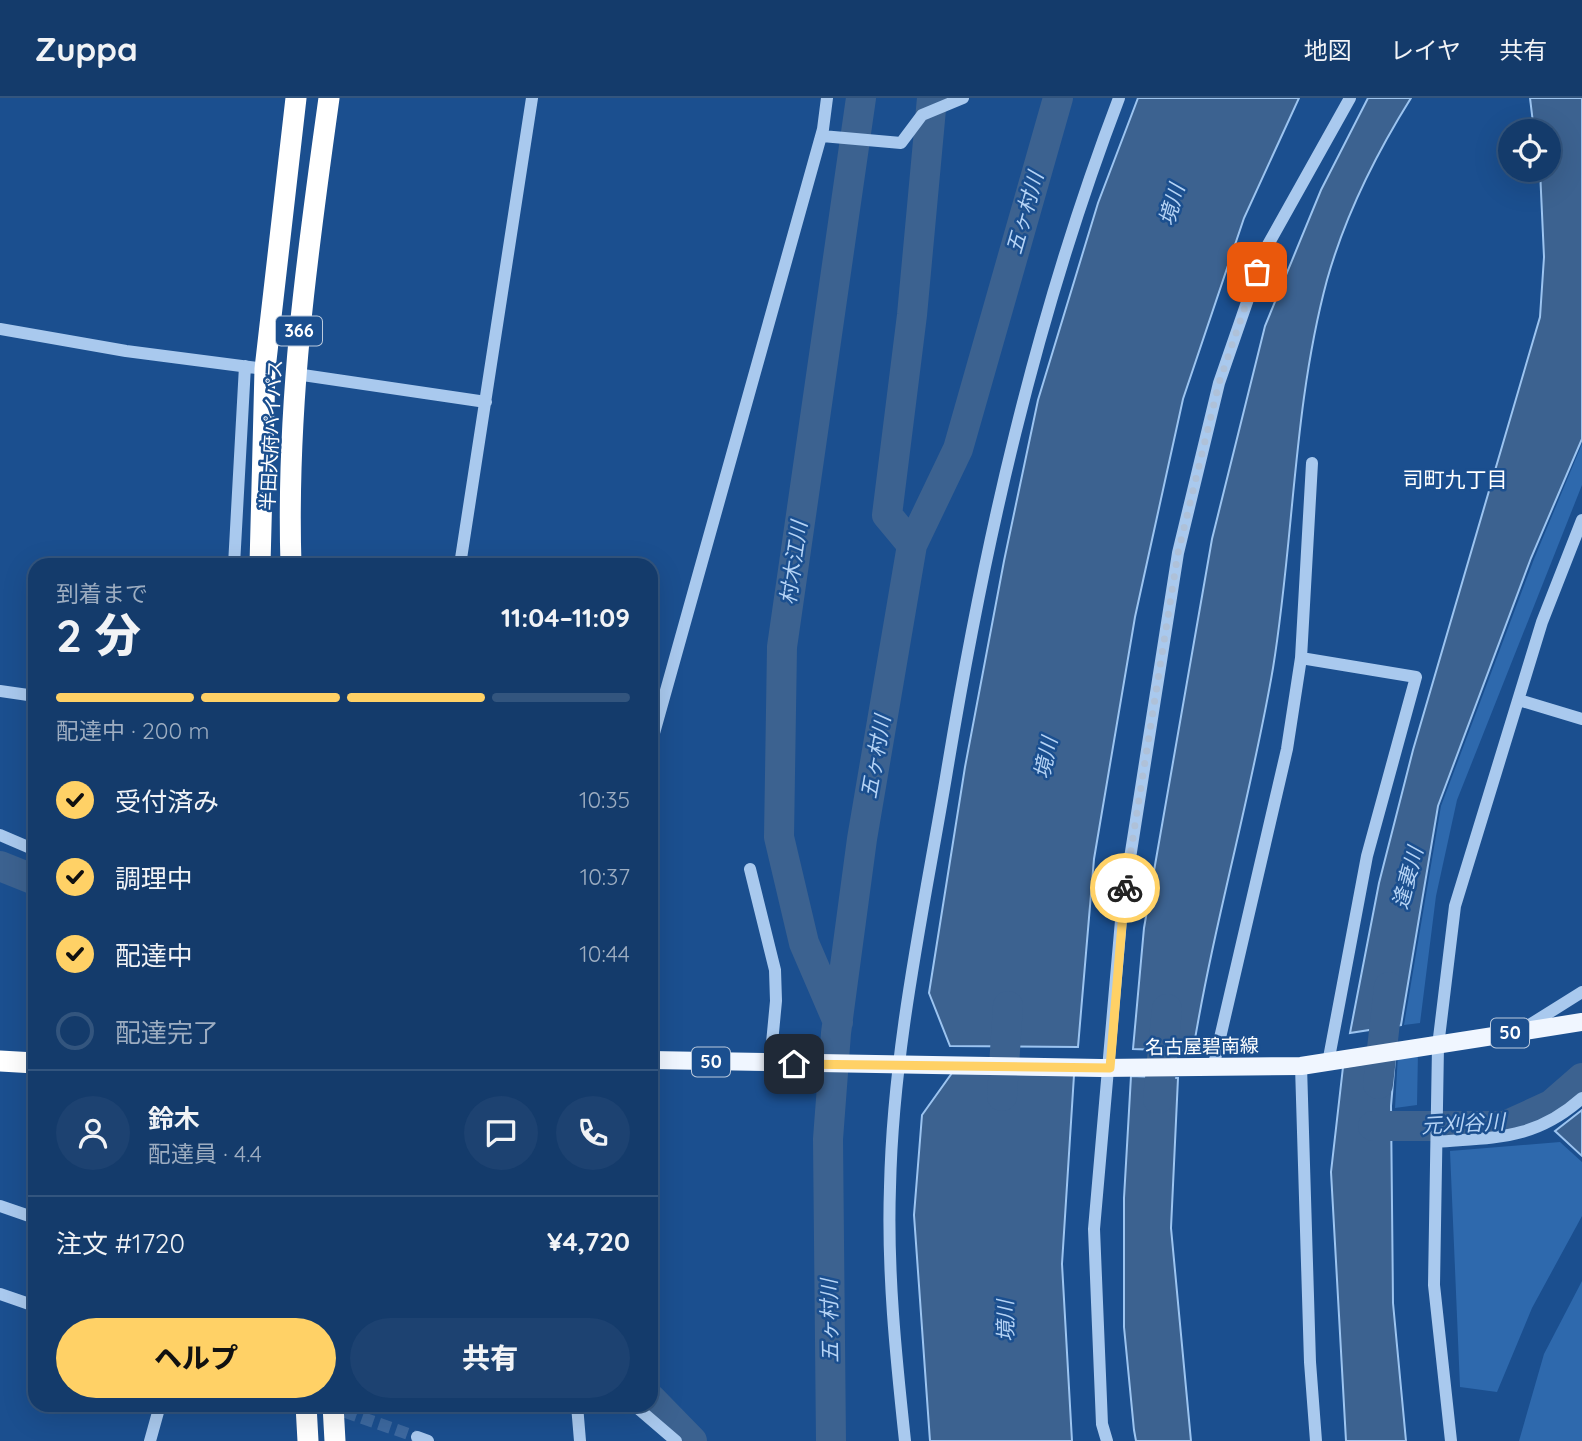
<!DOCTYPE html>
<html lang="ja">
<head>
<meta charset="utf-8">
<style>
	body { margin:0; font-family:Quicksand,"Noto Sans JP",sans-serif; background:#1d4271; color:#f1f3f6; height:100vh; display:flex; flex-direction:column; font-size:26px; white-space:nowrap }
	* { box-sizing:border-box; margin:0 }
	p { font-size:23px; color:#9dadc1 }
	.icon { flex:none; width:38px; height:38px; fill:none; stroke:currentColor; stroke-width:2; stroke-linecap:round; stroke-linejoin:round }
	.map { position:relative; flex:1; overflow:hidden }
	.details { position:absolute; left:28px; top:460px; width:630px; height:854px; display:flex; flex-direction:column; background:#143b6b; border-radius:21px; box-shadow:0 7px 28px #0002,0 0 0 2px #33557e }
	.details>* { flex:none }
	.fabs { position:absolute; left:1498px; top:21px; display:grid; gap:14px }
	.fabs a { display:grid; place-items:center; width:63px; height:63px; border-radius:50%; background:#143b6b; box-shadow:0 7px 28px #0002,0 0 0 2px #33557e; font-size:35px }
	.pin { position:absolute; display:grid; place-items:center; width:60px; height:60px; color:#fff; margin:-30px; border-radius:14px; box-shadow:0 4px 10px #0006 }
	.courier { position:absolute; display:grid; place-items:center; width:70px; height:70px; margin:-35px; border:5px solid #ffd166; border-radius:50%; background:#fff; color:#222; box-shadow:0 2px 9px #0007 }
	.summary em { font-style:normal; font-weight:800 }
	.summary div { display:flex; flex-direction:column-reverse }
	.summary { display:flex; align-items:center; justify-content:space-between; height:119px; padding:0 28px }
	h1 { font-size:46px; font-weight:800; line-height:52px }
	.bar { display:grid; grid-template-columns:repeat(4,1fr); gap:10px 7px; align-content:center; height:84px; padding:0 28px }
	.bar i { height:9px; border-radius:5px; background:#33557e }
	.bar .current { background:#ffd166 }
	.bar p { grid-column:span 4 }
	.line { display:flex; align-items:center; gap:18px; padding:0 28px; border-top:2px solid #33557e }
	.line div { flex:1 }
	.round { display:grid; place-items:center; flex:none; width:74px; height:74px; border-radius:37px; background:#1d4271 }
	ol { padding:0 28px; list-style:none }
	li { display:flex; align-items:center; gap:21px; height:77px }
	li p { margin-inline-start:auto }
	li .icon { padding:7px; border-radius:50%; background:#ffd166; color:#111; stroke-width:4 }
	li:last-child { color:#9dadc1 }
	li i { width:38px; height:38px; border:4px solid #33557e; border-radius:50% }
	.button { display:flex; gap:14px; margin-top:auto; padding:14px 28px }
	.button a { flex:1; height:80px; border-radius:42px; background:#ffd166; color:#111; font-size:28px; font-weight:800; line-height:80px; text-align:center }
	.button a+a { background:#1d4271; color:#f1f3f6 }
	header { display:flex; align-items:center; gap:42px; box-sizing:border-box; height:98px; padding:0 35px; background:#143b6b; border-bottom:2px solid #33557e }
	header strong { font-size:33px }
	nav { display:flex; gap:38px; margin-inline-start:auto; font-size:24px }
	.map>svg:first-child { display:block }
	.green { fill:#2e69ad }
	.water { fill:#3c6290; stroke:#9cc4f0; stroke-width:2 }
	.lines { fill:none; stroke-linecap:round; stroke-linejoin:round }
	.river { stroke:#3c6290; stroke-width:30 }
	.minor-tunnel { stroke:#3d69a0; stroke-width:12; stroke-dasharray:12 6; stroke-linecap:butt }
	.minor { stroke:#a9c9ee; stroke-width:12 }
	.major { stroke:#f0f6ff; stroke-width:18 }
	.highway { stroke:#fff; stroke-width:21 }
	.done { stroke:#afc1d8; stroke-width:7; stroke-dasharray:0 12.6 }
	.route { stroke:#ffd166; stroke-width:9 }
	.labels { text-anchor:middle; stroke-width:5; stroke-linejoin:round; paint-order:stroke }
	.shield { fill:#1b4f8f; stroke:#bbcadd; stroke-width:2 }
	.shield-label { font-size:18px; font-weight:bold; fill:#fff }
	.street-label { font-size:19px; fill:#fff; stroke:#1b4f8f }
	.water-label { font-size:21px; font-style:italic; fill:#b5d3f5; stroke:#1b4f8f }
	.neighbourhood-label { font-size:21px; fill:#fff; stroke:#1b4f8f }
</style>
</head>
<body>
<header>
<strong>Zuppa</strong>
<nav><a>地図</a><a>レイヤ</a><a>共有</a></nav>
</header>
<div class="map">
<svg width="1582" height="1343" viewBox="0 0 1582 1343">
	<rect width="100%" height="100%" fill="#1b4f8f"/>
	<path class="green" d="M 1582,346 L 1582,387 L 1457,702 L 1436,798 L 1420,925 L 1404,927 L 1441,708 L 1534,461 Z
		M 1418,954 L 1417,1007 L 1395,1010 L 1398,956 Z
		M 1560,1044 L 1582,1064 L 1582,1118 L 1532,1210 L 1497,1294 L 1460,1289 L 1450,1053 Z
		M 1582,1183 L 1582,1343 L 1519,1343 L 1544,1256 Z"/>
	<path class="water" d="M 1138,0 L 1299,0 L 1244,120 L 1183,301 L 1135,519 L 1094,761 L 1078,949 L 950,948 L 929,895 L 965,669 L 1004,463 L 1038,302 L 1098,105 Z
		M 1368,0 L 1411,0 C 1376,56 1345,118 1327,182 C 1293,308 1294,442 1273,570 C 1251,699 1214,824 1193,953 L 1133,951 L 1144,830 L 1212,441 L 1265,228 L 1321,92 Z
		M 1530,0 L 1582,0 L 1582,341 L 1531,460 L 1438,708 L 1401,927 L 1350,935 L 1379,785 L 1413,652 L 1540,219 L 1544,159 L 1540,72 L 1549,72 L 1549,33 L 1534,33 Z
		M 1395,961 L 1391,1008 L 1393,1205 L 1406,1343 L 1346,1343 L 1331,1074 L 1343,969 Z
		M 952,975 L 1074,977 L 1062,1166 L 1072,1343 L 930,1343 L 914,1117 L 922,1017 Z
		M 1131,978 L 1178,980 L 1171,1130 L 1191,1343 L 1136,1343 L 1134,1332 L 1124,1229 L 1124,1100 Z
		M 1582,1012 L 1582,1058 L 1555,1033 Z"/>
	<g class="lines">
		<path class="river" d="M 912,447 L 887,417 L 912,217 L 932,0
			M 0,768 L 35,782
			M 838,924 L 804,845 L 779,739 L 782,549 L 861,0
			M 1378,986 L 1389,889
			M 1002,998 L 1008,908
			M 1158,1001 L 1167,911
			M 1373,1028 L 1505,1028 L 1551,1007 L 1582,980
			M 651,1301 L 692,1343
			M 831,1343 L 828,1041 L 836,935 L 862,741 L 912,447 L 958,351 L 1058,0"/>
		<path class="minor-tunnel" d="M 328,1308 L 417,1339"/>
		<path class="minor" d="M 823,31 L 822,38 L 901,45 L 922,17 L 963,0
			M 0,231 L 126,253 L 265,271
			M 296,276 L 486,304
			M 234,467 L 245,268
			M 460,467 L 532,0
			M 1301,560 L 1416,579 L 1367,758 L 1328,965
			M 0,593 L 35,598
			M 1519,602 L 1582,621
			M 651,646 L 823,31 L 827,0
			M 0,737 L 35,752
			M 750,771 L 775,872 L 776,903 L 770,966
			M 1523,931 L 1582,894
			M 1301,968 L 1310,1264 L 1316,1343
			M 1213,970 L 1287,651 L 1301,560 L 1312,365
			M 1437,1044 C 1496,1039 1535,1042 1582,1000
			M 0,1108 L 35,1120
			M 0,1196 L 35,1208
			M 577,1307 L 580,1343
			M 634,1307 L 676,1343
			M 417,1339 L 428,1343
			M 150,1343 L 160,1307
			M 905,1343 C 896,1259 887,1173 890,1089 C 893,951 923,815 946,679 C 984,448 1035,220 1119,0
			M 1107,1343 L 1102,1326 L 1094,1131 L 1122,811 L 1178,455 L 1219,285 L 1265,152 L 1350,0
			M 1451,1343 L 1434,1187 L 1438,948 L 1455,808 L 1542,524 L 1582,422"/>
		<path class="major" d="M 651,962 L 1101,970 L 1301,968 L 1582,924"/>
		<path class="highway" d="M 260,467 L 265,271 L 296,0
			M 291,467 C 286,308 307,157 329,0
			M 0,963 L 35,965
			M 306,1307 L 308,1343
			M 333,1307 L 335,1343"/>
	</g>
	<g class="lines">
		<path class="done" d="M 1125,790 L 1178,455 L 1219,285 L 1257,174"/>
		<path class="route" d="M 794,966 L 1110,970 L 1125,790"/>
	</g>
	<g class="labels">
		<g class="shield">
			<rect x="276" y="218.5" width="46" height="29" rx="5"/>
			<rect x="1491" y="920.5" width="38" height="29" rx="5"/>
			<rect x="692" y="949.5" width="38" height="29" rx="5"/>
		</g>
		<g class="shield-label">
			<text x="299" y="239">366</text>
			<text x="1510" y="941">50</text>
			<text x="711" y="970">50</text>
		</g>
		<g class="street-label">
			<text transform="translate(271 337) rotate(-87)" y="7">半田大府パイパス</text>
			<text transform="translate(1202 948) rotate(-1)" y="7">名古屋碧南線</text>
		</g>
		<g class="water-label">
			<text transform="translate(1172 107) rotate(-74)" y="7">境川</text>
			<text transform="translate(1025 115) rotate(-74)" y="7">五ヶ村川</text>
			<text transform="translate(794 465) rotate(-82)" y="7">村木江川</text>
			<text transform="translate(876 659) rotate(-80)" y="7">五ヶ村川</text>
			<text transform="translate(1046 660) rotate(-78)" y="7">境川</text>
			<text transform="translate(1408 780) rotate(-75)" y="7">逢妻川</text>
			<text transform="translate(1463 1026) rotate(-3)" y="7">元刈谷川</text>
			<text transform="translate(830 1223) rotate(-91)" y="7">五ヶ村川</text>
			<text transform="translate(1006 1223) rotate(-91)" y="7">境川</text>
		</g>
		<g class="neighbourhood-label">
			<text x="1455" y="389">司町九丁目</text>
		</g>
	</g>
</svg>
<div class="fabs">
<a><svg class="icon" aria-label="locate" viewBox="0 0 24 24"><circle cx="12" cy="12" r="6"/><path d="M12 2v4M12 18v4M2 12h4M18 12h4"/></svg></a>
</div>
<div class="pin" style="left:1257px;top:174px;background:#ea580c"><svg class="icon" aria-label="bag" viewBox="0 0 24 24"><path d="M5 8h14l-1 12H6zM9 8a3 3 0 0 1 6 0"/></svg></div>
<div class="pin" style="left:794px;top:966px;background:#1f2937"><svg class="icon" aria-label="home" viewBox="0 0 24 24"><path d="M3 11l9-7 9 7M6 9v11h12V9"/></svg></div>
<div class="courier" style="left:1125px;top:790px"><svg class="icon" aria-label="bike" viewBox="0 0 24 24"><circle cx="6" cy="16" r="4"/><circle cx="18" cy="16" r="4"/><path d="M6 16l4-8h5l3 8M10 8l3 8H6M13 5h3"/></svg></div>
<section class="details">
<div class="summary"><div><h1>2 分</h1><p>到着まで</p></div><em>11:04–11:09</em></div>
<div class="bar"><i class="current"></i><i class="current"></i><i class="current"></i><i></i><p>配達中 · 200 m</p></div>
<ol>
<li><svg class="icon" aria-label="check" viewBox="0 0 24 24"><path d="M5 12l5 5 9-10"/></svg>受付済み<p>10:35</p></li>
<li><svg class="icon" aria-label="check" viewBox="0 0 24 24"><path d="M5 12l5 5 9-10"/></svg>調理中<p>10:37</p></li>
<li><svg class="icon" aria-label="check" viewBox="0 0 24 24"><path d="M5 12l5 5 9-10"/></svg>配達中<p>10:44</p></li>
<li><i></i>配達完了</li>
</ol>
<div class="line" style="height:126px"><a class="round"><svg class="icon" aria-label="person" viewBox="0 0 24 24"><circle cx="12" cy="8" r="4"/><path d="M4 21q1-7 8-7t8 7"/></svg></a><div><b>鈴木</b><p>配達員 · 4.4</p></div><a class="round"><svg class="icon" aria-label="chat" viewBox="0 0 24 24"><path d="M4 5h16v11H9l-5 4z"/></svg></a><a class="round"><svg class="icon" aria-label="phone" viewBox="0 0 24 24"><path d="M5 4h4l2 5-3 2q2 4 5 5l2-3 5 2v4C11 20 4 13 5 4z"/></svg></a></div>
<div class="line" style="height:91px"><div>注文 #1720</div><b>¥4,720</b></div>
<div class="button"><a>ヘルプ</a><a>共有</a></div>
</section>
</div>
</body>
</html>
